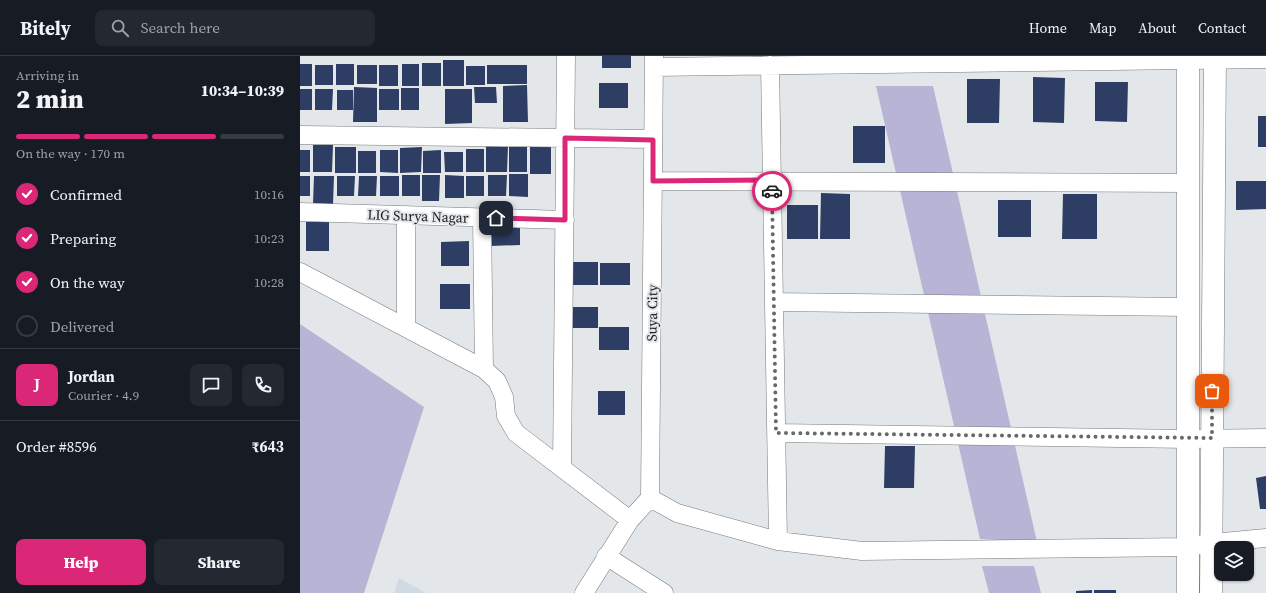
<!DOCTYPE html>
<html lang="en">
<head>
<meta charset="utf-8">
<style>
	body { margin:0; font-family:"Source Serif 4",serif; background:#242831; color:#f1f3f6; height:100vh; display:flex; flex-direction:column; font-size:15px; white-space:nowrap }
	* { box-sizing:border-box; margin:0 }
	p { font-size:13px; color:#9ea1a6 }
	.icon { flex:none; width:22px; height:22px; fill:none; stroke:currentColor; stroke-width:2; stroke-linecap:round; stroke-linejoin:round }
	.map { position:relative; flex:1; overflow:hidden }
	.panel { display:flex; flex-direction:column; background:#171b24; width:300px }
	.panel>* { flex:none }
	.controls { position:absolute; left:914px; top:485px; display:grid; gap:8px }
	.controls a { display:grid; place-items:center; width:40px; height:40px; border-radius:8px; background:#171b24; box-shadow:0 1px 3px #0004; font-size:20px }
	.pin { position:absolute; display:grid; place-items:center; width:34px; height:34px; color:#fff; margin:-17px; border-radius:8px; box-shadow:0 2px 6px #0006 }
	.courier { position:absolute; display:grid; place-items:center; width:40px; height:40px; margin:-20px; border:3px solid #db2777; border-radius:50%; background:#fff; color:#222; box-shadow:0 1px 5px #0007 }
	.head em { font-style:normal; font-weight:800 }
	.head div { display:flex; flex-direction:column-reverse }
	.head { display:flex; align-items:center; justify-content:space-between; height:68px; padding:0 16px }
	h1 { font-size:26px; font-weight:800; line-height:30px }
	.bar { display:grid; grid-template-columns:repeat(4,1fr); gap:6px 4px; align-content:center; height:48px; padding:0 16px }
	.bar i { height:5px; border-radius:3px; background:#363941 }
	.bar .current { background:#db2777 }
	.bar p { grid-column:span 4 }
	.line { display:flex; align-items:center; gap:10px; padding:0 16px; border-top:1px solid #363941 }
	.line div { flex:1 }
	.round { display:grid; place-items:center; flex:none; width:42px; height:42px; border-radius:8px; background:#242831 }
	ol { padding:0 16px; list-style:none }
	li { display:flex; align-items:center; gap:12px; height:44px }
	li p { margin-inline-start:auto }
	li .icon { padding:4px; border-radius:50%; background:#db2777; color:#fff; stroke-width:4 }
	li:last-child { color:#9ea1a6 }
	li i { width:22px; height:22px; border:2px solid #363941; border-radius:50% }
	.cta { display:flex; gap:8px; margin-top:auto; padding:8px 16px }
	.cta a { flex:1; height:46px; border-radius:8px; background:#db2777; color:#fff; font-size:16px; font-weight:800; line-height:46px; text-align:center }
	.cta a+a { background:#242831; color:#f1f3f6 }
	header { display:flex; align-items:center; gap:24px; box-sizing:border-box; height:56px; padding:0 20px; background:#171b24; border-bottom:1px solid #363941 }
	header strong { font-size:19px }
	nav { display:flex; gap:22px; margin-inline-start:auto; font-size:14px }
	.search { width:280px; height:36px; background:#242831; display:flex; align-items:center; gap:10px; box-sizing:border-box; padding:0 14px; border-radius:8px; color:#9ea1a6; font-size:15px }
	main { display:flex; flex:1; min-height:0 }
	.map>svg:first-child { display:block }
	.built { fill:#d0dae2 }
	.green { fill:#b7b4d5 }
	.building { fill:#2d3d63 }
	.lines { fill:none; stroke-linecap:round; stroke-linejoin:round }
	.minor-casing { stroke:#76797c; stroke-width:19 }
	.tertiary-casing { stroke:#76797c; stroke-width:23 }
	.minor { stroke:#fff; stroke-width:18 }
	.tertiary { stroke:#fff; stroke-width:22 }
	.done { stroke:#666869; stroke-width:4; stroke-dasharray:0 7.2 }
	.route { stroke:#db2777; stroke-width:5 }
	.labels { text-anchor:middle; stroke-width:4; stroke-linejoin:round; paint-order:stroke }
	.street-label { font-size:14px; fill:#222324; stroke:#e3e7ea }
</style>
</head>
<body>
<header>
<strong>Bitely</strong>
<div class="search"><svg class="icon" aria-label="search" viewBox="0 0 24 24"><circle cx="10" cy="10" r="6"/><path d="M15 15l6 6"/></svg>Search here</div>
<nav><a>Home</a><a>Map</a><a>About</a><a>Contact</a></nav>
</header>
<main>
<section class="panel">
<div class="head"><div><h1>2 min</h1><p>Arriving in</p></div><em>10:34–10:39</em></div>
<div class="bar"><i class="current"></i><i class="current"></i><i class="current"></i><i></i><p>On the way · 170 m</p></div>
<ol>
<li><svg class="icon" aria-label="check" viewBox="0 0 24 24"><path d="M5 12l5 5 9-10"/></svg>Confirmed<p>10:16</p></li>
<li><svg class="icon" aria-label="check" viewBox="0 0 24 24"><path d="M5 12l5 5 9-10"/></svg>Preparing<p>10:23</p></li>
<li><svg class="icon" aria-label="check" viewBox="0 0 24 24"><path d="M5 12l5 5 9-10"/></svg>On the way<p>10:28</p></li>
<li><i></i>Delivered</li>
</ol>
<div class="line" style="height:72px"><b class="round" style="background:#db2777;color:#fff">J</b><div><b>Jordan</b><p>Courier · 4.9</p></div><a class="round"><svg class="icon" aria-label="chat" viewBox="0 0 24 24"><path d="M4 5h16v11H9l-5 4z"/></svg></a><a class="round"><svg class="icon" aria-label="phone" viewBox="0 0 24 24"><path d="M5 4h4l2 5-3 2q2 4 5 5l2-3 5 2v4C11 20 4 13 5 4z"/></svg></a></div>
<div class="line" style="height:52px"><div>Order #8596</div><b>₹643</b></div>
<div class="cta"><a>Help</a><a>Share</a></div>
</section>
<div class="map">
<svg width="966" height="537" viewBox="0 0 966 537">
	<rect width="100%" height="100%" fill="#e3e7ea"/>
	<path class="built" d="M 99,522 L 126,537 L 94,537 Z"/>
	<path class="green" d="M 576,30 L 633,30 L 737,486 L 680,483 Z
		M 0,268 L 124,351 L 64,537 L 0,537 Z
		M 682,510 L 734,510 L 741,537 L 689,537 Z"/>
	<path class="building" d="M 302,0 L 331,0 L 331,12 L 302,12 Z
		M 143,4 L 164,4 L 164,30 L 143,30 Z
		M 122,7 L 141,7 L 141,30 L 122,30 Z
		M 0,8 L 12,8 L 12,30 L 0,30 Z
		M 36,8 L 54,8 L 54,29 L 36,29 Z
		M 102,8 L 119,8 L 119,30 L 102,30 Z
		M 15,9 L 33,9 L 33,29 L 15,29 Z
		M 57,9 L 77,9 L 77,28 L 57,28 Z
		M 79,9 L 98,9 L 98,30 L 79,30 Z
		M 187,9 L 227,9 L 227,28 L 187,28 Z
		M 166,10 L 185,10 L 185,29 L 166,29 Z
		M 733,21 L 765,22 L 764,67 L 733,66 Z
		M 667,23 L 700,23 L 699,67 L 667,67 Z
		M 795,26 L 828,26 L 827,66 L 795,65 Z
		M 299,27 L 328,27 L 328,52 L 299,52 Z
		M 227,29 L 228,66 L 203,66 L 203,30 Z
		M 54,31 L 77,32 L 77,66 L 53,66 Z
		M 174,31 L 196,31 L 197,47 L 175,47 Z
		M 101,32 L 119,32 L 119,54 L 101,54 Z
		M 0,33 L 12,33 L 12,54 L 0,54 Z
		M 15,33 L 33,33 L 32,54 L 15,54 Z
		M 79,33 L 99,33 L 99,54 L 79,54 Z
		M 145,33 L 172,33 L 172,67 L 145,68 Z
		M 37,34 L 53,34 L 53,54 L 37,54 Z
		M 958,60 L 966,60 L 966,91 L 958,91 Z
		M 553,70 L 585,70 L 585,107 L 553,107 Z
		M 230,87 L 251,87 L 251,118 L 230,118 Z
		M 13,89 L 33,89 L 32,116 L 13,116 Z
		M 186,89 L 208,90 L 207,116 L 186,116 Z
		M 35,91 L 56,91 L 56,117 L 35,117 Z
		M 122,91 L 121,116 L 100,117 L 100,92 Z
		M 209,91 L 227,91 L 227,116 L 209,116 Z
		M 166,93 L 184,93 L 184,116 L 166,116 Z
		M 0,94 L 10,94 L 10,116 L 0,116 Z
		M 80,94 L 98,94 L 98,117 L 80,116 Z
		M 141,94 L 141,117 L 123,117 L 123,95 Z
		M 58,95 L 76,95 L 76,117 L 58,117 Z
		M 144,96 L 163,96 L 163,116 L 145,116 Z
		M 209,118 L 228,118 L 228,141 L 209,140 Z
		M 102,119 L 120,119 L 120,140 L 102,140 Z
		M 122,119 L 140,119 L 139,145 L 122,145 Z
		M 145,119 L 164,120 L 164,142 L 145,142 Z
		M 188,119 L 207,119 L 206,140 L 188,140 Z
		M 0,120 L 10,120 L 10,140 L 0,140 Z
		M 14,120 L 34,120 L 33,148 L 13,148 Z
		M 37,120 L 55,120 L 54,140 L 37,140 Z
		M 59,120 L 77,120 L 76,140 L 58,140 Z
		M 80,120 L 99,120 L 99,140 L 80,140 Z
		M 166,120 L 184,120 L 184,140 L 166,140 Z
		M 936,125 L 966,125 L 966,153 L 936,154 Z
		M 521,137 L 550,138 L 550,183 L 520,183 Z
		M 763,138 L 797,138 L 797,183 L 762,183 Z
		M 698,144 L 731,144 L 731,181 L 698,181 Z
		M 487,149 L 518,149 L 518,183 L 487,183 Z
		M 6,166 L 29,166 L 29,195 L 6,195 Z
		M 190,166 L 220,166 L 220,189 L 190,190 Z
		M 169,185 L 169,210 L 141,210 L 141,186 Z
		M 269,206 L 298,206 L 298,229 L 269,229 Z
		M 300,207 L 330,207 L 330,229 L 300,229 Z
		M 140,228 L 170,228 L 170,253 L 140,253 Z
		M 268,251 L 298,251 L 298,272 L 268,272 Z
		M 299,271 L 329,271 L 329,294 L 299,294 Z
		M 298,335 L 325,335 L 325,359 L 298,359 Z
		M 585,390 L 615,390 L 614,432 L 584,432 Z
		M 966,420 L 966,453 L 960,453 L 956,422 Z
		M 792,534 L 792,537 L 776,537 L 776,535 Z
		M 794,534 L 816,534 L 816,537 L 794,537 Z"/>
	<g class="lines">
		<g class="minor-casing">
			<path id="minor" d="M 470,9 L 478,485
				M 354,11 L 966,3
				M 0,79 L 353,83
				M 353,125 L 888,127
				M 0,156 L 265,164
				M 182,162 L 184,313
				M 0,216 L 184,313 L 197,325 L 204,341 L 206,360 L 216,377 L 330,464
				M 474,246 L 888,251
				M 106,272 L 106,159
				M 477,377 L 888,383 L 966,382
				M 262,412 L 266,0
				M 350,442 L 377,457 L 478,485 L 562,495 L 887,491 L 912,487 L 966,482
				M 306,500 L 364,537
				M 284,537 L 330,464 L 350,442 L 354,0"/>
		</g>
		<g class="tertiary-casing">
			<path id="tertiary" d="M 888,537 L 888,0
				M 911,537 L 915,0"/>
		</g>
		<use href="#minor" class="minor"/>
		<use href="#tertiary" class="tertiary"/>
	</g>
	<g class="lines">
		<path class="done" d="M 472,135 L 476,377 L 912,382 L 912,335"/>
		<path class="route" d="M 196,162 L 265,164 L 265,82 L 353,84 L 353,125 L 472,124 L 472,135"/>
	</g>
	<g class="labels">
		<g class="street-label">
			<text transform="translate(118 160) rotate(2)" y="5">LIG Surya Nagar</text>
			<text transform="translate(352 257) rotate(-89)" y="5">Suya City</text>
		</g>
	</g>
</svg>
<div class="controls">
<a><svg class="icon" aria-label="layers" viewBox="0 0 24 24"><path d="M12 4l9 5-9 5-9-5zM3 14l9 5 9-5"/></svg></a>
</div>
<div class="pin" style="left:912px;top:335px;background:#ea580c"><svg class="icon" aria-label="bag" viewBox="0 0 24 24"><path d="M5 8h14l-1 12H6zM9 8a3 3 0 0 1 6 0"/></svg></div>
<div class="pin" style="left:196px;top:162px;background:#1f2937"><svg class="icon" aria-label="home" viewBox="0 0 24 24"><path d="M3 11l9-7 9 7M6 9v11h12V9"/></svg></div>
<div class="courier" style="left:472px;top:135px"><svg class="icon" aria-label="car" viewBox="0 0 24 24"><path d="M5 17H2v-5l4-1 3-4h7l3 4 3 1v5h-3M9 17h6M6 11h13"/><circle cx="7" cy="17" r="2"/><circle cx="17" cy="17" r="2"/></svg></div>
</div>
</main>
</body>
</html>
